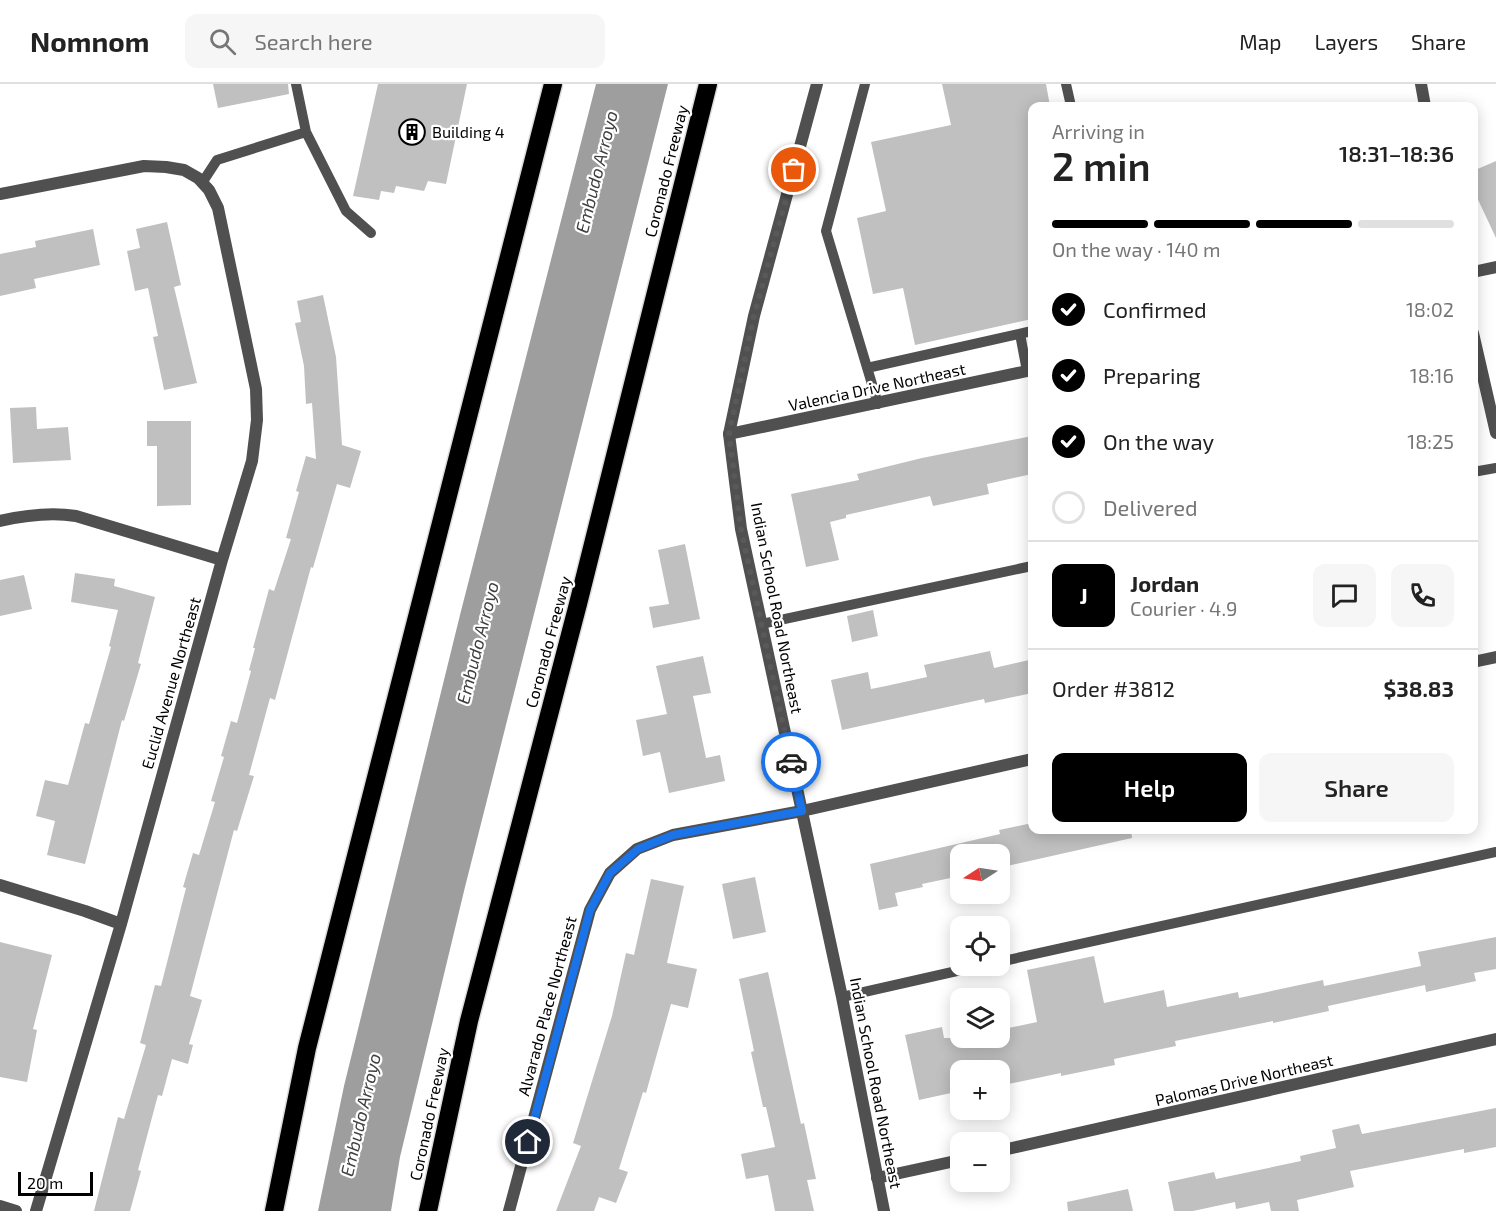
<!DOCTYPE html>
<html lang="en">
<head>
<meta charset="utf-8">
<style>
	body { margin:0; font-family:"Exo 2",sans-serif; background:#f6f6f6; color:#222; height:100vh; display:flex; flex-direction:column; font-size:22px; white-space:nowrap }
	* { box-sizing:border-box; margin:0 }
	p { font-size:20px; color:#767676 }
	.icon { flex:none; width:33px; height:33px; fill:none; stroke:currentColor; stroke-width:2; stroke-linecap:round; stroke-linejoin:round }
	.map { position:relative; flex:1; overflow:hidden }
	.details { position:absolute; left:1028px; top:18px; width:450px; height:732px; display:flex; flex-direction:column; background:#fff; border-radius:12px; box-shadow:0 3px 15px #0003 }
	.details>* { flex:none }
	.needle { width:39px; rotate:258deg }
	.buttons { position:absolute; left:950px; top:760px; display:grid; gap:12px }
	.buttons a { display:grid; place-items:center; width:60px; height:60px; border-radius:12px; background:#fff; box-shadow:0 3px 15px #0003; font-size:30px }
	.scale { position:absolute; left:18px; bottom:15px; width:75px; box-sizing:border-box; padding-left:6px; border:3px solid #000; border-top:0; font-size:16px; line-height:21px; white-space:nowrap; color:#000; -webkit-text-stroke:4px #fff; paint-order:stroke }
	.pin { position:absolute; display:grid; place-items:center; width:51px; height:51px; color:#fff; margin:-26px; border:3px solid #fff; border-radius:50%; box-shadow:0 2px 6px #0007 }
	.courier { position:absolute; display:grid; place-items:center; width:60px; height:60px; margin:-30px; border:4px solid #1a73e8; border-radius:50%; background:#fff; color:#222; box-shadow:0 2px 8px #0007 }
	.head em { font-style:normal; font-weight:600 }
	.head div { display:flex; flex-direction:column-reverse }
	.head { display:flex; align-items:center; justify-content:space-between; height:102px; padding:0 24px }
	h1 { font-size:39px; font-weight:600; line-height:45px }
	.bar { display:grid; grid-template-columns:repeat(4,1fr); gap:9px 6px; align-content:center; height:72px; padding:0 24px }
	.bar i { height:8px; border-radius:4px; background:#e0e0e0 }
	.bar .active { background:#000 }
	.bar p { grid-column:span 4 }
	.line { display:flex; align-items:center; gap:15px; padding:0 24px; border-top:2px solid #e0e0e0 }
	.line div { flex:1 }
	.round { display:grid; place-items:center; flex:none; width:63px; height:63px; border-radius:12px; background:#f6f6f6 }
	ol { padding:0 24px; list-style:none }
	li { display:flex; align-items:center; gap:18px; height:66px }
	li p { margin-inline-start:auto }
	li .icon { padding:6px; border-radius:50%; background:#000; color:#fff; stroke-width:4 }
	li:last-child { color:#767676 }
	li i { width:33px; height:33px; border:3px solid #e0e0e0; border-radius:50% }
	.button { display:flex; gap:12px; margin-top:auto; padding:12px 24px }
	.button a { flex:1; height:69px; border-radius:12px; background:#000; color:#fff; font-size:24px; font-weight:600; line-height:69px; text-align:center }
	.button a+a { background:#f6f6f6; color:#222 }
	header { display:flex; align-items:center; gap:36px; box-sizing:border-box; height:84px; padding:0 30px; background:#fff; border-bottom:2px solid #e0e0e0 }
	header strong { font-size:28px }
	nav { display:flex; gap:33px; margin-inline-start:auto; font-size:21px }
	.search { width:420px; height:54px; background:#f6f6f6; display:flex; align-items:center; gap:15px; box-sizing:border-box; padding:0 21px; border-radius:12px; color:#767676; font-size:22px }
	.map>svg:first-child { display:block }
	.water { fill:#9e9e9e }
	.building { fill:#c0c0c0 }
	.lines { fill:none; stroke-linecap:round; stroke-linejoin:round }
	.motorway-casing { stroke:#dbdbdb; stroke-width:21 }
	.service { stroke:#505050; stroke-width:10 }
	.minor { stroke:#505050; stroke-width:12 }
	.tertiary { stroke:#505050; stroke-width:12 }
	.motorway { stroke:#000; stroke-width:18 }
	.done { stroke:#595959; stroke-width:6; stroke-dasharray:0 10.8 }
	.route { stroke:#1a73e8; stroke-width:8 }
	.labels { text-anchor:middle; stroke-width:4.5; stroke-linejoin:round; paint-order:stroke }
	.poi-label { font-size:16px; fill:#000; stroke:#fff; text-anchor:start }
	.street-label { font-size:16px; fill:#000; stroke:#fff }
	.water-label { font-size:18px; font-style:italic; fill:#3f3f3f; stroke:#fff }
</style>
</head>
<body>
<header>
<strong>Nomnom</strong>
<div class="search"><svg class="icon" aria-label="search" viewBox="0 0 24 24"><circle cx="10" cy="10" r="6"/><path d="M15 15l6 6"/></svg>Search here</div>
<nav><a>Map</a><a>Layers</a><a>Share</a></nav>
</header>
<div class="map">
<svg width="1496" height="1127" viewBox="0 0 1496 1127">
	<rect width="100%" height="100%" fill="#fff"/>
	<path class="water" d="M 596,0 L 668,0 L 465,803 L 400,1073 L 391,1127 L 318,1127 L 344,1002 L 460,531 Z"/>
	<path class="building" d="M 213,0 L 288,0 L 289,10 L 218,24 Z
		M 378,0 L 467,0 L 446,100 L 428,97 L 424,107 L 396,102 L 394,109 L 381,107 L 379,116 L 353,112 Z
		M 942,0 L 1046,0 L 1050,22 L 1032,22 L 1032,235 L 915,261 L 903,204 L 873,210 L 857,134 L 886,127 L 871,58 L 951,41 Z
		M 1496,77 L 1496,154 L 1473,105 L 1473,87 Z
		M 167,138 L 181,201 L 174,203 L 197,299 L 164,306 L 153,253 L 158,252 L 148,204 L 135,207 L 127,167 L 140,164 L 136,145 Z
		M 93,145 L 100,181 L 34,195 L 36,204 L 0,212 L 0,170 L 36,163 L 35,157 Z
		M 323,211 L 336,273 L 342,361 L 361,367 L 350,404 L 337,400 L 313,484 L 311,483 L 275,616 L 270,614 L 249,691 L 254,692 L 237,747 L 234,746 L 190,912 L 202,916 L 189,960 L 193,961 L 188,980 L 172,975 L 162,1012 L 158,1011 L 138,1086 L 141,1087 L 130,1127 L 94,1127 L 118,1033 L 124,1035 L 146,961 L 140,959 L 155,901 L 161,902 L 186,804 L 183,803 L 193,769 L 199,771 L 215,718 L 211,717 L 224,673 L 221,672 L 231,637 L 237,639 L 251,587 L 249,586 L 255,564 L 253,564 L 269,505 L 274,507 L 291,455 L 286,454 L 299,408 L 296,407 L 306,372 L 316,375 L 312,319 L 306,320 L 304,282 L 295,239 L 301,238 L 297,217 Z
		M 36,323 L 37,345 L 68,343 L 71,376 L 13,379 L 10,324 Z
		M 147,337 L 191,337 L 191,421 L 157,422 L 157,362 L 147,362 Z
		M 1032,352 L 1032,390 L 987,400 L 989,410 L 933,422 L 930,412 L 846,431 L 846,434 L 830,438 L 839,476 L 806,483 L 791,410 L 859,396 L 857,390 L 922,374 Z
		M 685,460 L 700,535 L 653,544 L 649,523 L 669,520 L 658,466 Z
		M 75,489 L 115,495 L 114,502 L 155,513 L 138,579 L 141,580 L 124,637 L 122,636 L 85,780 L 47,771 L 55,737 L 36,732 L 45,696 L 68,701 L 85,639 L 89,640 L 111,563 L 109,562 L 118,526 L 71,518 Z
		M 24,491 L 32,525 L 0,532 L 0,496 Z
		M 873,526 L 878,552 L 852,558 L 847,532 Z
		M 990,567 L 994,584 L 1029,576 L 1032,589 L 1032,609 L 985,619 L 984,615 L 842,646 L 831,596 L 868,588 L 871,605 L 886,602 L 927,593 L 924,581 Z
		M 703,572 L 711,609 L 693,612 L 706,674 L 720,671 L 725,697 L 669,709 L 660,668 L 643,672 L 636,636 L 667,630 L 656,582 Z
		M 1032,739 L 1032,746 L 1131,746 L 1132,754 L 1007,782 L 1005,771 L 960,771 L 960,792 L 922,800 L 923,803 L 895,809 L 898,822 L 879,826 L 870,780 L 1000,750 L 999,746 Z
		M 755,793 L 766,848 L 733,855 L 722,800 Z
		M 651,795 L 684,802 L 667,879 L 697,885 L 688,924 L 671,920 L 646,1009 L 643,1008 L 619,1085 L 628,1088 L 616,1119 L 599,1113 L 594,1127 L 556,1127 L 581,1062 L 573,1059 L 612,932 L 626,869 L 634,871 Z
		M 1496,853 L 1496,885 L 1474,889 L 1476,897 L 1426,908 L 1425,901 L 1328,922 L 1329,927 L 1273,939 L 1273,937 L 1175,957 L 1176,962 L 1114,975 L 1115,981 L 1061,992 L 1061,989 L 999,1002 L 999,987 L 960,987 L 960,1007 L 919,1016 L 905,951 L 942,943 L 944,954 L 999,954 L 999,946 L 1037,938 L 1027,886 L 1094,872 L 1104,919 L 1164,906 L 1167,923 L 1238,908 L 1239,914 L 1323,896 L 1324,902 L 1421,882 L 1418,868 Z
		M 0,858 L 52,871 L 33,945 L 37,946 L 27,998 L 0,993 Z
		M 768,888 L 801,1040 L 804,1039 L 816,1095 L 807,1096 L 814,1127 L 775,1127 L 768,1091 L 746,1095 L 741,1070 L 775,1063 L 766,1023 L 763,1023 L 751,968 L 754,967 L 739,895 Z
		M 1496,1024 L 1496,1063 L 1464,1069 L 1464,1065 L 1350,1087 L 1354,1103 L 1297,1116 L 1299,1127 L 1271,1127 L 1269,1118 L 1236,1125 L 1235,1118 L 1193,1127 L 1174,1127 L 1168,1098 L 1214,1088 L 1216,1095 L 1301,1077 L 1300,1072 L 1336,1064 L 1332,1046 L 1359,1040 L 1362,1050 Z
		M 1128,1105 L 1133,1127 L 1068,1127 L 1067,1118 Z"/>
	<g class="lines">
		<g class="motorway-casing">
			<path id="motorway" d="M 274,1127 L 307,964 L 553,0
				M 428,1127 L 469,937 L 578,520 L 708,0"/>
		</g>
		<path class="service" d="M 296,0 L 306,48
			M 865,0 L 826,147 L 878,320
			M 1066,0 L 1071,22
			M 202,99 L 217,76 L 306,48 L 346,127 L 371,149
			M 1020,250 L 1027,287
			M 867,284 L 1032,247
			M 1473,388 L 1496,384
			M 761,540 L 1032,482
			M 999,878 L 1496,768
			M 842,913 L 979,882"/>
		<path class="minor" d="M 1421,0 L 1425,22
			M 0,110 L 144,82 L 166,83 L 184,86 L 198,94 L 209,106 L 218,124 L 256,305 L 257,336 L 252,377 L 222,476 L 121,840 L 36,1127
			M 1473,188 L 1496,183
			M 1473,249 L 1496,349
			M 729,350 L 1032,286
			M 0,437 C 26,431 50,428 76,432 L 222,476
			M 0,801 L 85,827 L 121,840
			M 999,1067 L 1496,955
			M 877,1094 L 960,1076
			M 0,1122 L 16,1127
			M 509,1127 L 590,826 L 610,789 L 637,765 L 673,751 L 802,727"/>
		<path class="tertiary" d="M 817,0 L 754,232 L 729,350 L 741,445 L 842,913 L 884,1127
			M 1473,578 L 1496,573
			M 802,727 L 1032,675"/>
		<use href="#motorway" class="motorway"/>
	</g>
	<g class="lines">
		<path class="done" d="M 791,678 L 741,445 L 729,350 L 754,232 L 794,86"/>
		<path class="route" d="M 528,1058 L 590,826 L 610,789 L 638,765 L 673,751 L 802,727 L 791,678"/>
	</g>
	<defs>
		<g id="building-ring" transform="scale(1.35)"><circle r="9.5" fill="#fff" stroke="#000" stroke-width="1.5"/><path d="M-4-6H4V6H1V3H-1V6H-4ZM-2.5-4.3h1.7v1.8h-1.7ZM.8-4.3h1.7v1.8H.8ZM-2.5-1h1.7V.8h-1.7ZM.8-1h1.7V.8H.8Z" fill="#000"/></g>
	</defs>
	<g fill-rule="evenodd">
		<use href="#building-ring" x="412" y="48"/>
	</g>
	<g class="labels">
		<g class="poi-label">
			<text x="432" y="54">Building 4</text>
		</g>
		<g class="street-label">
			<text transform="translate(666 87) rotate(-76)" y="6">Coronado Freeway</text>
			<text transform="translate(877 303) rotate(-12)" y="6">Valencia Drive Northeast</text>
			<text transform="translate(777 524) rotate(79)" y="6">Indian School Road Northeast</text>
			<text transform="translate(548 558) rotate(-75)" y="6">Coronado Freeway</text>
			<text transform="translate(171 599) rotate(-74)" y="6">Euclid Avenue Northeast</text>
			<text transform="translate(547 922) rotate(-75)" y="6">Alvarado Place Northeast</text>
			<text transform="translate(1244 996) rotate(-13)" y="6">Palomas Drive Northeast</text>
			<text transform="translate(876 999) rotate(79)" y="6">Indian School Road Northeast</text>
			<text transform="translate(429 1030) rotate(-78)" y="6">Coronado Freeway</text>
		</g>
		<g class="water-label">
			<text transform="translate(597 88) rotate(-76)" y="6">Embudo Arroyo</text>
			<text transform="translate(478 559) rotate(-76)" y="6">Embudo Arroyo</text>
			<text transform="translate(361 1031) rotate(-77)" y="6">Embudo Arroyo</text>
		</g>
	</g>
</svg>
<div class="buttons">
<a><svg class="needle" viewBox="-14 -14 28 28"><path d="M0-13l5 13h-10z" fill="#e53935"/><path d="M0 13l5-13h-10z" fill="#767676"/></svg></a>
<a><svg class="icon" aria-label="locate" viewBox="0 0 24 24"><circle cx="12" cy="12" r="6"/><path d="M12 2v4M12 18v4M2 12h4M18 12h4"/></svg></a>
<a><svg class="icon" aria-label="layers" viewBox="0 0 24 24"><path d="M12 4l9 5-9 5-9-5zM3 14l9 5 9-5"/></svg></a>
<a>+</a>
<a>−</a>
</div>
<div class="scale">20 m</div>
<div class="pin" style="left:794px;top:86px;background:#ea580c"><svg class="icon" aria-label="bag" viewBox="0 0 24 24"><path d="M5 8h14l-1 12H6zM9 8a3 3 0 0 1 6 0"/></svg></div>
<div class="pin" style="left:528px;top:1058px;background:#1f2937"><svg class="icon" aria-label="home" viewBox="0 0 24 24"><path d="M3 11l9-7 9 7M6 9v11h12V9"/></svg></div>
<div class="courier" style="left:791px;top:678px"><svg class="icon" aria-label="car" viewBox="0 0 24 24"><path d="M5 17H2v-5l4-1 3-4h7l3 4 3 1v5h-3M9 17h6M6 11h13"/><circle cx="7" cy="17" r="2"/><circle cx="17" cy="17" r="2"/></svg></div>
<section class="details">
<div class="head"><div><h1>2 min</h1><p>Arriving in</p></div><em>18:31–18:36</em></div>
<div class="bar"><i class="active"></i><i class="active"></i><i class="active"></i><i></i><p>On the way · 140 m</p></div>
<ol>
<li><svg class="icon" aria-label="check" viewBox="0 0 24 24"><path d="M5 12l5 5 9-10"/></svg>Confirmed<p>18:02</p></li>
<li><svg class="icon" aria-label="check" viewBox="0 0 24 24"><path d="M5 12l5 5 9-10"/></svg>Preparing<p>18:16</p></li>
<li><svg class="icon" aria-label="check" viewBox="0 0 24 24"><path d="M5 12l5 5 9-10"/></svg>On the way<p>18:25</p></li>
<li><i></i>Delivered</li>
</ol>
<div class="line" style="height:108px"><b class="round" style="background:#000;color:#fff">J</b><div><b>Jordan</b><p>Courier · 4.9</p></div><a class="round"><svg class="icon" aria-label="chat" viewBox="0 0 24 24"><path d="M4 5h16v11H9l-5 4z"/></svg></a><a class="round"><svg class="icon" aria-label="phone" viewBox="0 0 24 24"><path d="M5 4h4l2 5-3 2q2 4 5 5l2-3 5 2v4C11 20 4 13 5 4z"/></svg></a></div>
<div class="line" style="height:78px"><div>Order #3812</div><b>$38.83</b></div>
<div class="button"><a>Help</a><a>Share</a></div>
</section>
</div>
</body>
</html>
